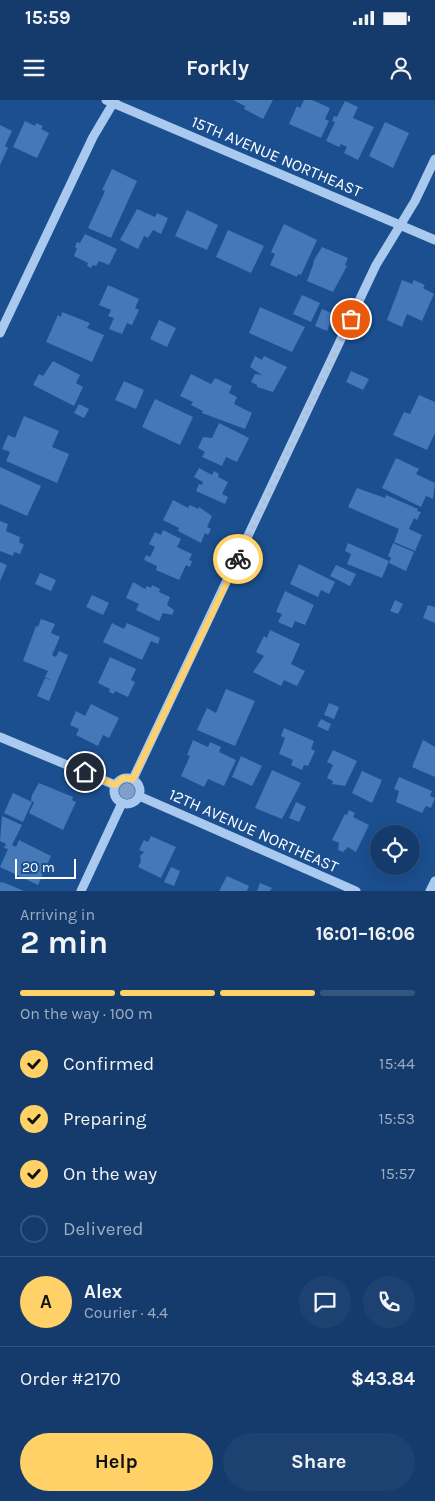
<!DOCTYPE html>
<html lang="en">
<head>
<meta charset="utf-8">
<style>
	body { margin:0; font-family:Karla,sans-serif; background:#1d4271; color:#f1f3f6; height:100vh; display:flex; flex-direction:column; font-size:19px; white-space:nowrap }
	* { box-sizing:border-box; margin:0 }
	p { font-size:16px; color:#9dadc1 }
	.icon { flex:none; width:28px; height:28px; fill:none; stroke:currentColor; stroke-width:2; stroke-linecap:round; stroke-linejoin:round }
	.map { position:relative; height:791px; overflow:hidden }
	.drawer { display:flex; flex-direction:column; background:#143b6b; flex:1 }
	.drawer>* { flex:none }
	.controls { position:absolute; left:370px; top:725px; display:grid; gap:10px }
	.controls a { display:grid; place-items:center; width:50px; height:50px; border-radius:50%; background:#143b6b; box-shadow:0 5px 20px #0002,0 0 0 1px #33557e; font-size:25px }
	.scale { position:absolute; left:15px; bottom:12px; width:61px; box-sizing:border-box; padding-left:5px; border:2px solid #fff; border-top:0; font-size:14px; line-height:18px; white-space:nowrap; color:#fff; -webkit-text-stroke:4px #1b4f8f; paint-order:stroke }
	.pin { position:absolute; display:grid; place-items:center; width:42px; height:42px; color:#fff; margin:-21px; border:2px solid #fff; border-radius:50%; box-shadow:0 1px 5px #0007 }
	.courier { position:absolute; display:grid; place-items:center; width:50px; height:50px; margin:-25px; border:4px solid #ffd166; border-radius:50%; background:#fff; color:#222; box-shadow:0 1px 6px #0007 }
	.summary em { font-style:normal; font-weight:700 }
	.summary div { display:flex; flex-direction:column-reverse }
	.summary { display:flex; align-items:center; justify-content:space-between; height:85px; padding:0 20px }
	h1 { font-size:32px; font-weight:700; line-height:38px }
	.bar { display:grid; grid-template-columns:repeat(4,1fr); gap:8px 5px; align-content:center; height:60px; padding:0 20px }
	.bar i { height:6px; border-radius:4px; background:#33557e }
	.bar .selected { background:#ffd166 }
	.bar p { grid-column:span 4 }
	.line { display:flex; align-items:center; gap:12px; padding:0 20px; border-top:1px solid #33557e }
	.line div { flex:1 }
	.round { display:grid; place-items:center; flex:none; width:52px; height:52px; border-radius:26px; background:#1d4271 }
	ol { padding:0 20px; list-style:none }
	li { display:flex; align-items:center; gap:15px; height:55px }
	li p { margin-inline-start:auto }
	li .icon { padding:5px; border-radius:50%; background:#ffd166; color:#111; stroke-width:4 }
	li:last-child { color:#9dadc1 }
	li i { width:28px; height:28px; border:2px solid #33557e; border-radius:50% }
	.action { display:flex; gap:10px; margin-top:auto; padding:10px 20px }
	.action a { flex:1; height:58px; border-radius:30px; background:#ffd166; color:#111; font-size:20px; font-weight:700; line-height:58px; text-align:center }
	.action a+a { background:#1d4271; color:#f1f3f6 }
	.status { display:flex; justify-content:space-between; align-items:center; height:35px; padding:0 25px; background:#143b6b; direction:ltr }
	.status svg { height:14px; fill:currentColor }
	header { display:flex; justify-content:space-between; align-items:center; height:65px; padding:0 20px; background:#143b6b; font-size:22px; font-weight:700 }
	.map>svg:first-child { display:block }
	.building { fill:#4478b7 }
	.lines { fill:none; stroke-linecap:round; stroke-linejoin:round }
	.minor { stroke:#a9c9ee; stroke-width:9 }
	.tree { fill:#7ea0ca }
	.done { stroke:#afc1d8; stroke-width:5; stroke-dasharray:0 9 }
	.route { stroke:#ffd166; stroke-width:6 }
	.labels { text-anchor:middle; stroke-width:4.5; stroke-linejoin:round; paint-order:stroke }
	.street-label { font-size:16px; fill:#fff; stroke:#1b4f8f }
</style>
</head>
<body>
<div class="status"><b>15:59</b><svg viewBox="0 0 49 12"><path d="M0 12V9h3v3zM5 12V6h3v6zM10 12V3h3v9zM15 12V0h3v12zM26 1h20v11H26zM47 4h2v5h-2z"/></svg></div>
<header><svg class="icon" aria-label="menu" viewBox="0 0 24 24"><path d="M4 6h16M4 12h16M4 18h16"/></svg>Forkly<svg class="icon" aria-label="person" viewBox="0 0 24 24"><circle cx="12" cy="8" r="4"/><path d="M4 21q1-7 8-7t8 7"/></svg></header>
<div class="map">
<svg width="435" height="791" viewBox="0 0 435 791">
	<rect width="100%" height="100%" fill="#1b4f8f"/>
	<path class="building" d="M 233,0 L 273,0 L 263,19 L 244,9 L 245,6 Z
		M 304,0 L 312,0 L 330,8 L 325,19 L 329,21 L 321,38 L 289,24 L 297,6 L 300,8 Z
		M 345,1 L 358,7 L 353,18 L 374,27 L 358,60 L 344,53 L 347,47 L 341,44 L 339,47 L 326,41 L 335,22 L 332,21 L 334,16 L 337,17 Z
		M 25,21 L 35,26 L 36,23 L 43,26 L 41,29 L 49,33 L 37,58 L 13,47 Z
		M 385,22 L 409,33 L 393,68 L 369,56 Z
		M 0,25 L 12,31 L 5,46 L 8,48 L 0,65 Z
		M 112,69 L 137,81 L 111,138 L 88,128 L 105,91 L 102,90 Z
		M 137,109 L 155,117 L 157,113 L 168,118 L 161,134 L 153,130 L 148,138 L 144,136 L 138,149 L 120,140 Z
		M 187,110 L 218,125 L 207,150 L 175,136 Z
		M 284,124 L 317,140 L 301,175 L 298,174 L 297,177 L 270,165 L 275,154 L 271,152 Z
		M 228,130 L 264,146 L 251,173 L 216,157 Z
		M 85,134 L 117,149 L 109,165 L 99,161 L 96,166 L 93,165 L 91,168 L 87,166 L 88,163 L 74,156 L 77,148 L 75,147 L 77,142 L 80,143 Z
		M 322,147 L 348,158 L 345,165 L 347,166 L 333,192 L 307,181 L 314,162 L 313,162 Z
		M 402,180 L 412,184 L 414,180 L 425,185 L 423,188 L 434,194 L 422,221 L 407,214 L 402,227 L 387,220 Z
		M 108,185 L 139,199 L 135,208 L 139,210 L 132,225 L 127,223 L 122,234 L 109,229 L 114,218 L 108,216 L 111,210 L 99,205 Z
		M 302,195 L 320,203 L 311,222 L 293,214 Z
		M 260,207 L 305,227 L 292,252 L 249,233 Z
		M 322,209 L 334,214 L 327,231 L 315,226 Z
		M 62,212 L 90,223 L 87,228 L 104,235 L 92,262 L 46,242 L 58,215 L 61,217 Z
		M 159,220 L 176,228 L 167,247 L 150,239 Z
		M 255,256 L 262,260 L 264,256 L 287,267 L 273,292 L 257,287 L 257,285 L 251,282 L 255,274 L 262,275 L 250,267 Z
		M 53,261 L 80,275 L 76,283 L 83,287 L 74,306 L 33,285 L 39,274 L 43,276 Z
		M 351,271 L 369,279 L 363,290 L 346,282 Z
		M 191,274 L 211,284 L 215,278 L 232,286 L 229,293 L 237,297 L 234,304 L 252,313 L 245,329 L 202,313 L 203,311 L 191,305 L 193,302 L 180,296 Z
		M 124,281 L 144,290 L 136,309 L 115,300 Z
		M 419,295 L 435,302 L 435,333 L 427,350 L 393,335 L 404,312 L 410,314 Z
		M 155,299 L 193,317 L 180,345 L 142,327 Z
		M 79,304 L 89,309 L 84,318 L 74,313 Z
		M 24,316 L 59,331 L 52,347 L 69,354 L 57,383 L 6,361 L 10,352 L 2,349 L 8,335 L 15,338 Z
		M 219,323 L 249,338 L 237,362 L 226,357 L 222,366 L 202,357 L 205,352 L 198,348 L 203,337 L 212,338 Z
		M 396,358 L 419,369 L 416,374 L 435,383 L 433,399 L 426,396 L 421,407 L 382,388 Z
		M 0,367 L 41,386 L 27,416 L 0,404 Z
		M 199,368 L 212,375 L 214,371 L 219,374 L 218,377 L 228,382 L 222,394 L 228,397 L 225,404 L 196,391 L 199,384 L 202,385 L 203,382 L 194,377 Z
		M 357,388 L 385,398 L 386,395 L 418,409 L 417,411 L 421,412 L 417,420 L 414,418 L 409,429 L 422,435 L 415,451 L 394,442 L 399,429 L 348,407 Z
		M 173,400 L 188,408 L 190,405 L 198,409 L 199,407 L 212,416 L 207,427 L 211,429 L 208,435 L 205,433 L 201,443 L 178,431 L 179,428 L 163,420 Z
		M 0,421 L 8,424 L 6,431 L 20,437 L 19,442 L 24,445 L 20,454 L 14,452 L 13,456 L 0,451 Z
		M 163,430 L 181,439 L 177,447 L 192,454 L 189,460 L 192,461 L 190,467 L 186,465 L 179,480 L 156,470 L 157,466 L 144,460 L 146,455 L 150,457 L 155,447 L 149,444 L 155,432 L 161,435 Z
		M 348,443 L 389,461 L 382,478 L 347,464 L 351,454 L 345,451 Z
		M 393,443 L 414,452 L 406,471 L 389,463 L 391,458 L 388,456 Z
		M 0,462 L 7,465 L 0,481 Z
		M 299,464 L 335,482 L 329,494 L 321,490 L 318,497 L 290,484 Z
		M 336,465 L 356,474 L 350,486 L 330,476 Z
		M 40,473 L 56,480 L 51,491 L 35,484 Z
		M 133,482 L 145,489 L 147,486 L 151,488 L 152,485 L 160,489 L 159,492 L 170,497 L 167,505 L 174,510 L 172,515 L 163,513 L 159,521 L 136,510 L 139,504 L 126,498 Z
		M 285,491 L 314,505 L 305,525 L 295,521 L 292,528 L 278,522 L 282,514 L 276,512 Z
		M 92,495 L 109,503 L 103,515 L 86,507 Z
		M 395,500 L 403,504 L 398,514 L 390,511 Z
		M 428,505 L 435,507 L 435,523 L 423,518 Z
		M 41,519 L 55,524 L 51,533 L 60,537 L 52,555 L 56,557 L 59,551 L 68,555 L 49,601 L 37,596 L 45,578 L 53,581 L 45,577 L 48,571 L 23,561 L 36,526 L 38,527 Z
		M 112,523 L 124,529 L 127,523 L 160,538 L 158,544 L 151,541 L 142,560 L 103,542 Z
		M 270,530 L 300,544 L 291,564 L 305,571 L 297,586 L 284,580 L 281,586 L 253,572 L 264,556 L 256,552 L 264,536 L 267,538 Z
		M 110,557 L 136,569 L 131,580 L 135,582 L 128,597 L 115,591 L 114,594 L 109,592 L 110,589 L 98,583 Z
		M 226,589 L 255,601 L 235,646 L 197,630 L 207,608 L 216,613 Z
		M 329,603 L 339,607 L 334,619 L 324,615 Z
		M 91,604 L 119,618 L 109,638 L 103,635 L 98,646 L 76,635 L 79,629 L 70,625 L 76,611 L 85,616 Z
		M 321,619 L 331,624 L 328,631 L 317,626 Z
		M 284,628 L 314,641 L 311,649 L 315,651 L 308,666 L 304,665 L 302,670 L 291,665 L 293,660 L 279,654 L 285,638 L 281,636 Z
		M 193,640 L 208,647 L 210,642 L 221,647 L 219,652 L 236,660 L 224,686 L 208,679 L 204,687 L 181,676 L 190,656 L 187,655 Z
		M 423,640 L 435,647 L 435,677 L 412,667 Z
		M 333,650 L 357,661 L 345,686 L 332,684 L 333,681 L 327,678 L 333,665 L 327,662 Z
		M 241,656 L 262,666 L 252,686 L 232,677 Z
		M 272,670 L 301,683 L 282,719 L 255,708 Z
		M 362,671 L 382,680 L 372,703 L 352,693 Z
		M 399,677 L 432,691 L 430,696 L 435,698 L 431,708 L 426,706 L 422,713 L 396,702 L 399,691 L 394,689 Z
		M 39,683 L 73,697 L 72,700 L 76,702 L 63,730 L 29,713 L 34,702 L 31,701 L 32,695 Z
		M 13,693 L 32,702 L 23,722 L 4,713 Z
		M 296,702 L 306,707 L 299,722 L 289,718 Z
		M 349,710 L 355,713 L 353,717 L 369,725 L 356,752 L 348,747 L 343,752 L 338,750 L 339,743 L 332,740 L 345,714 L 347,715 Z
		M 2,716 L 22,725 L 12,745 L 16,747 L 19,740 L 51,756 L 38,785 L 0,767 L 8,749 L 4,748 L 6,744 L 0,741 Z
		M 151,736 L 176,747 L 161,778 L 138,767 L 141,761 L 140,756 L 144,752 L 139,750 L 144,740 L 148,742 Z
		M 381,766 L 402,766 L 398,774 Z
		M 171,767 L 180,771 L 174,786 L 164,782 Z
		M 227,776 L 249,786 L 247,791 L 219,791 Z
		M 0,782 L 5,783 L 24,791 L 0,791 Z
		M 260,783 L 272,788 L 270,791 L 257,791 Z"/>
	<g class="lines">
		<path class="minor" d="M 106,0 L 435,140
			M 0,233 L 93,37 L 115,0
			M 0,637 L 115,685
			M114 691a13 13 0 1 1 26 0a13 13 0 1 1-26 0Z
			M 133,679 L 376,165 L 415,101 L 435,59
			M 139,696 L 356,791
			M 81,791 L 122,703
			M 430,791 L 435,781"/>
	</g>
	<circle class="tree" cx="127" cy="691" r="8"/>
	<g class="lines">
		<path class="done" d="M 238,459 L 351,219"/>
		<path class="route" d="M 85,672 L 115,685 L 123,678 L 133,679 L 238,459"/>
	</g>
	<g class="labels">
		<g class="street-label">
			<text transform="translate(277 56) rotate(23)" y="6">15TH AVENUE NORTHEAST</text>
			<text transform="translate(254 730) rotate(24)" y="6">12TH AVENUE NORTHEAST</text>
		</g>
	</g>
</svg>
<div class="controls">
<a><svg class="icon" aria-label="locate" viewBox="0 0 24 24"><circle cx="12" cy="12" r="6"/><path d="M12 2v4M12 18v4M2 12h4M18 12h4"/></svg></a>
</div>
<div class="scale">20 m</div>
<div class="pin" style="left:351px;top:219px;background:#ea580c"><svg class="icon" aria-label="bag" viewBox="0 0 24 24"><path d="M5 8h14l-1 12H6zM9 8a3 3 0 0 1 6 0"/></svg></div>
<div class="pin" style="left:85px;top:672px;background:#1f2937"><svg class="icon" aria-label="home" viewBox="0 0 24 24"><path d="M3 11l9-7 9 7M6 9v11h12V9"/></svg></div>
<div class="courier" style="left:238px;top:459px"><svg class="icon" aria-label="bike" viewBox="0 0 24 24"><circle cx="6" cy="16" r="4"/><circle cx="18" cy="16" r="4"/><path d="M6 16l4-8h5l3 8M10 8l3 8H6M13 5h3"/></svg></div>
</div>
<section class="drawer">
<div class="summary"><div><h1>2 min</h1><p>Arriving in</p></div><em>16:01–16:06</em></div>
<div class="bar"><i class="selected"></i><i class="selected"></i><i class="selected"></i><i></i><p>On the way · 100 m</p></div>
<ol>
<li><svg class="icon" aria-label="check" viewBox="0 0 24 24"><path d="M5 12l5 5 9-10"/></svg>Confirmed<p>15:44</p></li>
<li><svg class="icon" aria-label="check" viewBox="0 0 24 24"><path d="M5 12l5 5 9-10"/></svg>Preparing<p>15:53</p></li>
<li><svg class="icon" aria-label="check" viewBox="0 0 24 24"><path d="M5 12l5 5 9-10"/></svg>On the way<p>15:57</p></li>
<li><i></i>Delivered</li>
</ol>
<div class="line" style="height:90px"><b class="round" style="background:#ffd166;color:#111">A</b><div><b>Alex</b><p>Courier · 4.4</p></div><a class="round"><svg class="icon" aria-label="chat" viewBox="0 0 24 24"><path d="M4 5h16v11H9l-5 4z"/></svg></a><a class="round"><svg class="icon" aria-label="phone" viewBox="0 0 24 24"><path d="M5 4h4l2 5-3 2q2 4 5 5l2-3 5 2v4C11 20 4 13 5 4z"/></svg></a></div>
<div class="line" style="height:65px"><div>Order #2170</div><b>$43.84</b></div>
<div class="action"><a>Help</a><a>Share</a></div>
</section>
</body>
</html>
